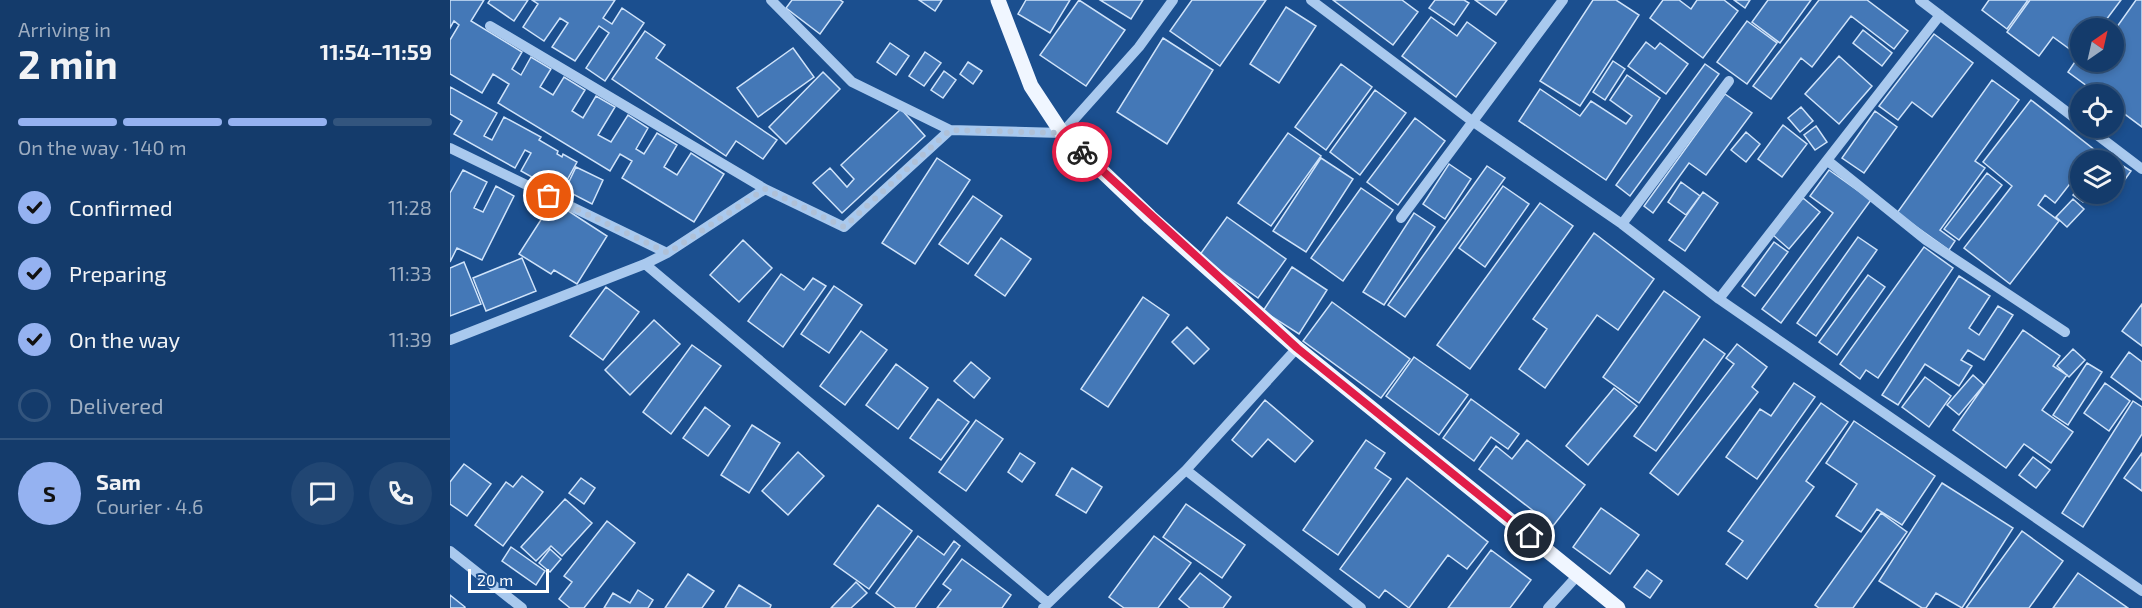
<!DOCTYPE html>
<html lang="en">
<head>
<meta charset="utf-8">
<style>
	body { margin:0; font-family:"Exo 2",sans-serif; background:#214673; color:#f1f3f6; height:100vh; display:flex; flex-direction:column; font-size:22px; white-space:nowrap }
	* { box-sizing:border-box; margin:0 }
	p { font-size:20px; color:#9dadc1 }
	.icon { flex:none; width:33px; height:33px; fill:none; stroke:currentColor; stroke-width:2; stroke-linecap:round; stroke-linejoin:round }
	.map { position:relative; flex:1; overflow:hidden }
	.panel { display:flex; flex-direction:column; background:#143b6b; width:450px }
	.panel>* { flex:none }
	.needle { width:39px; rotate:34deg }
	.controls { position:absolute; left:1620px; top:18px; display:grid; gap:12px }
	.controls a { display:grid; place-items:center; width:54px; height:54px; border-radius:50%; background:#143b6b; box-shadow:0 3px 9px #0003,0 0 0 2px #33557e; font-size:30px }
	.scale { position:absolute; left:18px; bottom:15px; width:81px; box-sizing:border-box; padding-left:6px; border:3px solid #fff; border-top:0; font-size:16px; line-height:21px; white-space:nowrap; color:#fff; -webkit-text-stroke:4px #1b4f8f; paint-order:stroke }
	.pin { position:absolute; display:grid; place-items:center; width:51px; height:51px; color:#fff; margin:-26px; border:3px solid #fff; border-radius:50%; box-shadow:0 2px 6px #0007 }
	.courier { position:absolute; display:grid; place-items:center; width:60px; height:60px; margin:-30px; border:4px solid #e11d48; border-radius:50%; background:#fff; color:#222; box-shadow:0 2px 8px #0007 }
	.head em { font-style:normal; font-weight:700 }
	.head div { display:flex; flex-direction:column-reverse }
	.head { display:flex; align-items:center; justify-content:space-between; height:102px; padding:0 18px }
	h1 { font-size:39px; font-weight:700; line-height:45px }
	.bar { display:grid; grid-template-columns:repeat(4,1fr); gap:9px 6px; align-content:center; height:72px; padding:0 18px }
	.bar i { height:8px; border-radius:4px; background:#33557e }
	.bar .selected { background:#95b2f1 }
	.bar p { grid-column:span 4 }
	.line { display:flex; align-items:center; gap:15px; padding:0 18px; border-top:2px solid #33557e }
	.line div { flex:1 }
	.round { display:grid; place-items:center; flex:none; width:63px; height:63px; border-radius:32px; background:#214673 }
	ol { padding:0 18px; list-style:none }
	li { display:flex; align-items:center; gap:18px; height:66px }
	li p { margin-inline-start:auto }
	li .icon { padding:6px; border-radius:50%; background:#95b2f1; color:#111; stroke-width:4 }
	li:last-child { color:#9dadc1 }
	li i { width:33px; height:33px; border:3px solid #33557e; border-radius:50% }
	main { display:flex; flex:1; min-height:0 }
	.map>svg:first-child { display:block }
	.building { fill:#4478b7; stroke:#cfe3fa; stroke-width:1.5 }
	.lines { fill:none; stroke-linecap:round; stroke-linejoin:round }
	.minor { stroke:#a9c9ee; stroke-width:10 }
	.major { stroke:#f0f6ff; stroke-width:15 }
	.done { stroke:#afc1d8; stroke-width:6; stroke-dasharray:0 10.8 }
	.route { stroke:#e11d48; stroke-width:8 }
</style>
</head>
<body>
<main>
<section class="panel">
<div class="head"><div><h1>2 min</h1><p>Arriving in</p></div><em>11:54–11:59</em></div>
<div class="bar"><i class="selected"></i><i class="selected"></i><i class="selected"></i><i></i><p>On the way · 140 m</p></div>
<ol>
<li><svg class="icon" aria-label="check" viewBox="0 0 24 24"><path d="M5 12l5 5 9-10"/></svg>Confirmed<p>11:28</p></li>
<li><svg class="icon" aria-label="check" viewBox="0 0 24 24"><path d="M5 12l5 5 9-10"/></svg>Preparing<p>11:33</p></li>
<li><svg class="icon" aria-label="check" viewBox="0 0 24 24"><path d="M5 12l5 5 9-10"/></svg>On the way<p>11:39</p></li>
<li><i></i>Delivered</li>
</ol>
<div class="line" style="height:108px"><b class="round" style="background:#95b2f1;color:#111">S</b><div><b>Sam</b><p>Courier · 4.6</p></div><a class="round"><svg class="icon" aria-label="chat" viewBox="0 0 24 24"><path d="M4 5h16v11H9l-5 4z"/></svg></a><a class="round"><svg class="icon" aria-label="phone" viewBox="0 0 24 24"><path d="M5 4h4l2 5-3 2q2 4 5 5l2-3 5 2v4C11 20 4 13 5 4z"/></svg></a></div>
</section>
<div class="map">
<svg width="1692" height="608" viewBox="0 0 1692 608">
	<rect width="100%" height="100%" fill="#1b4f8f"/>
	<path class="building" d="M 0,0 L 34,0 L 21,21 L 72,52 L 62,69 L 71,75 L 81,57 L 101,69 L 90,87 L 103,95 L 114,77 L 135,90 L 122,111 L 133,118 L 146,96 L 165,107 L 148,135 L 161,142 L 178,115 L 198,128 L 186,149 L 194,154 L 207,133 L 227,145 L 214,167 L 227,175 L 241,153 L 274,174 L 244,222 L 172,178 L 182,161 L 170,154 L 160,171 L 48,103 L 59,84 L 43,74 L 32,93 L 0,74 L 0,40 L 9,25 L 4,21 L 0,28 Z
		M 40,0 L 78,0 L 64,21 L 38,3 Z
		M 82,0 L 165,0 L 153,18 L 162,24 L 172,8 L 194,23 L 155,81 L 136,68 L 159,33 L 149,26 L 125,61 L 102,47 L 118,23 L 110,18 L 94,41 L 73,27 L 88,4 Z
		M 342,0 L 390,0 L 393,2 L 370,34 L 336,8 Z
		M 469,0 L 492,0 L 485,11 Z
		M 576,0 L 620,0 L 600,33 L 568,14 Z
		M 629,0 L 675,30 L 636,86 L 590,55 Z
		M 650,0 L 693,0 L 681,19 Z
		M 742,0 L 816,0 L 770,66 L 720,31 Z
		M 883,0 L 952,0 L 968,12 L 943,45 Z
		M 985,0 L 1014,0 L 1019,3 L 1004,25 L 979,8 Z
		M 1025,0 L 1057,0 L 1046,15 Z
		M 1143,0 L 1166,0 L 1189,15 L 1130,106 L 1090,81 Z
		M 1213,0 L 1229,0 L 1241,9 L 1247,0 L 1274,0 L 1288,11 L 1253,58 L 1200,18 Z
		M 1284,0 L 1300,0 L 1295,8 Z
		M 1318,0 L 1361,0 L 1330,43 L 1302,22 Z
		M 1369,0 L 1417,0 L 1458,31 L 1444,49 L 1401,16 L 1362,67 L 1351,58 L 1321,99 L 1303,86 Z
		M 1539,0 L 1578,0 L 1557,29 L 1532,10 Z
		M 1580,0 L 1671,0 L 1650,28 L 1630,28 L 1630,62 L 1664,62 L 1664,31 L 1686,0 L 1692,0 L 1692,127 L 1664,106 L 1664,94 L 1648,94 L 1618,72 L 1629,56 L 1603,37 L 1589,56 L 1557,32 Z
		M 836,7 L 866,26 L 829,83 L 800,64 Z
		M 981,17 L 1007,36 L 1017,22 L 1046,43 L 1006,97 L 952,56 Z
		M 1297,21 L 1327,43 L 1297,84 L 1267,62 Z
		M 1413,30 L 1442,53 L 1432,66 L 1403,43 Z
		M 195,31 L 215,45 L 206,58 L 327,140 L 313,159 L 286,141 L 276,156 L 162,79 Z
		M 1484,34 L 1523,63 L 1482,117 L 1462,102 L 1448,120 L 1429,106 Z
		M 713,38 L 763,70 L 717,144 L 667,112 Z
		M 1196,42 L 1205,49 L 1210,43 L 1238,64 L 1216,94 L 1178,66 Z
		M 440,43 L 459,56 L 446,75 L 427,62 Z
		M 343,48 L 364,77 L 308,117 L 287,88 Z
		M 475,52 L 491,63 L 474,86 L 459,76 Z
		M 1389,56 L 1422,86 L 1389,124 L 1355,94 Z
		M 1163,61 L 1175,69 L 1155,100 L 1143,92 Z
		M 518,62 L 532,71 L 523,84 L 510,74 Z
		M 891,64 L 922,87 L 876,150 L 845,127 Z
		M 1255,64 L 1269,74 L 1180,196 L 1166,185 Z
		M 494,71 L 506,80 L 493,98 L 481,90 Z
		M 373,72 L 390,89 L 336,144 L 319,127 Z
		M 1177,75 L 1210,98 L 1156,180 L 1069,121 L 1090,89 L 1130,116 L 1141,101 L 1176,124 L 1182,116 L 1160,100 Z
		M 1542,80 L 1569,100 L 1525,161 L 1535,168 L 1490,230 L 1505,241 L 1499,250 L 1447,213 Z
		M 0,87 L 47,113 L 34,136 L 42,140 L 54,117 L 91,137 L 89,140 L 108,151 L 107,154 L 112,157 L 113,154 L 127,162 L 110,193 L 71,171 L 81,153 L 75,150 L 65,168 L 4,134 L 12,121 L 0,114 Z
		M 925,90 L 956,113 L 910,175 L 880,152 Z
		M 1275,94 L 1302,113 L 1256,175 L 1239,163 L 1203,213 L 1194,206 Z
		M 1581,100 L 1646,151 L 1639,160 L 1630,160 L 1630,171 L 1605,203 L 1595,195 L 1588,205 L 1609,221 L 1560,284 L 1514,248 L 1562,186 L 1533,162 Z
		M 1351,107 L 1363,121 L 1350,132 L 1338,118 Z
		M 451,109 L 475,136 L 392,213 L 363,183 L 380,168 L 397,187 L 404,179 L 391,165 Z
		M 1425,111 L 1447,127 L 1414,173 L 1392,158 Z
		M 965,118 L 995,141 L 948,205 L 917,182 Z
		M 1333,125 L 1357,144 L 1332,177 L 1308,159 Z
		M 1366,126 L 1377,142 L 1365,150 L 1354,135 Z
		M 1296,132 L 1310,144 L 1296,162 L 1281,150 Z
		M 838,133 L 871,156 L 821,226 L 788,203 Z
		M 1651,152 L 1681,171 L 1671,185 L 1664,181 L 1664,160 L 1646,160 Z
		M 487,158 L 520,180 L 465,264 L 432,243 Z
		M 871,158 L 903,179 L 856,252 L 823,231 Z
		M 999,164 L 1021,179 L 995,219 L 973,204 Z
		M 1037,166 L 1055,178 L 955,317 L 938,305 Z
		M 126,167 L 153,180 L 142,204 L 115,190 Z
		M 13,170 L 37,182 L 24,208 L 33,212 L 46,186 L 64,196 L 32,260 L 7,248 L 0,262 L 0,193 Z
		M 1379,170 L 1421,200 L 1331,323 L 1312,309 L 1383,213 L 1360,196 Z
		M 1537,173 L 1552,185 L 1509,240 L 1494,229 Z
		M 1231,182 L 1250,196 L 1236,215 L 1218,202 Z
		M 1630,184 L 1630,194 L 1639,194 L 1633,202 L 1623,195 Z
		M 1053,186 L 1079,204 L 1035,267 L 1009,248 Z
		M 911,188 L 943,210 L 893,281 L 861,258 Z
		M 1253,192 L 1268,203 L 1235,251 L 1219,240 Z
		M 523,196 L 552,216 L 518,264 L 489,244 Z
		M 1353,198 L 1370,212 L 1339,249 L 1323,235 Z
		M 1623,199 L 1634,209 L 1617,227 L 1606,217 Z
		M 103,201 L 157,236 L 127,284 L 104,270 L 101,274 L 69,254 Z
		M 1090,203 L 1123,226 L 1020,369 L 987,345 Z
		M 964,213 L 985,227 L 934,305 L 913,292 Z
		M 777,217 L 836,259 L 808,298 L 749,256 Z
		M 1144,233 L 1204,279 L 1168,330 L 1147,315 L 1095,388 L 1069,369 L 1097,329 L 1083,319 Z
		M 1408,237 L 1427,250 L 1366,336 L 1347,323 Z
		M 551,238 L 581,259 L 555,296 L 525,275 Z
		M 293,240 L 322,268 L 289,302 L 260,275 Z
		M 1324,242 L 1338,252 L 1305,296 L 1292,286 Z
		M 1474,247 L 1503,268 L 1428,378 L 1416,370 L 1410,379 L 1390,364 Z
		M 72,258 L 86,291 L 36,311 L 23,278 Z
		M 14,262 L 31,304 L 0,316 L 0,268 Z
		M 842,267 L 877,290 L 849,334 L 813,311 Z
		M 331,274 L 354,290 L 363,278 L 376,286 L 333,347 L 298,321 Z
		M 1418,275 L 1435,287 L 1387,355 L 1369,342 Z
		M 1509,276 L 1540,296 L 1519,328 L 1529,335 L 1548,306 L 1563,315 L 1534,360 L 1518,350 L 1511,360 L 1522,366 L 1509,386 L 1475,364 L 1448,405 L 1432,395 Z
		M 384,286 L 412,305 L 379,353 L 351,334 Z
		M 156,287 L 189,312 L 153,360 L 120,336 Z
		M 1214,291 L 1250,317 L 1189,403 L 1153,377 Z
		M 693,297 L 719,315 L 658,407 L 631,389 Z
		M 882,302 L 960,359 L 931,398 L 853,341 Z
		M 1692,304 L 1692,346 L 1672,331 Z
		M 204,320 L 230,344 L 180,395 L 155,370 Z
		M 737,327 L 759,349 L 744,364 L 722,342 Z
		M 1573,330 L 1610,356 L 1603,366 L 1617,375 L 1592,410 L 1623,432 L 1601,463 L 1574,444 L 1556,468 L 1503,430 Z
		M 411,331 L 437,350 L 395,405 L 370,386 Z
		M 1254,339 L 1275,354 L 1206,451 L 1184,436 Z
		M 1287,344 L 1317,367 L 1302,387 L 1308,392 L 1228,495 L 1200,473 L 1284,364 L 1276,358 Z
		M 242,345 L 271,366 L 221,434 L 193,412 Z
		M 1623,349 L 1635,360 L 1619,377 L 1607,366 Z
		M 1679,352 L 1692,362 L 1692,400 L 1661,377 Z
		M 964,357 L 1018,395 L 989,435 L 936,396 Z
		M 521,362 L 540,378 L 524,398 L 504,381 Z
		M 1637,363 L 1652,372 L 1618,425 L 1603,415 Z
		M 446,364 L 478,388 L 448,429 L 416,405 Z
		M 1523,375 L 1534,385 L 1509,415 L 1497,405 Z
		M 1475,377 L 1501,396 L 1479,427 L 1452,407 Z
		M 1344,383 L 1365,397 L 1307,479 L 1276,457 L 1310,409 L 1321,416 Z
		M 1655,383 L 1680,401 L 1659,431 L 1634,413 Z
		M 1164,388 L 1187,406 L 1138,465 L 1116,446 Z
		M 488,399 L 519,422 L 491,460 L 460,438 Z
		M 1021,399 L 1069,434 L 1058,449 L 1041,437 L 1024,461 L 993,438 Z
		M 815,400 L 863,441 L 845,462 L 818,439 L 802,457 L 782,440 Z
		M 1683,401 L 1692,407 L 1692,434 L 1633,527 L 1612,513 Z
		M 1371,403 L 1398,422 L 1356,481 L 1364,487 L 1297,579 L 1276,564 L 1293,541 L 1278,531 Z
		M 255,407 L 280,426 L 258,456 L 233,438 Z
		M 526,420 L 553,439 L 516,491 L 489,472 Z
		M 1404,421 L 1485,476 L 1452,525 L 1427,509 L 1411,532 L 1386,516 L 1407,484 L 1376,463 Z
		M 302,425 L 330,443 L 299,493 L 271,475 Z
		M 916,440 L 935,453 L 925,468 L 941,479 L 888,555 L 853,530 Z
		M 1077,440 L 1135,485 L 1103,526 L 1029,469 L 1046,446 L 1062,459 Z
		M 348,452 L 374,476 L 338,515 L 312,491 Z
		M 570,453 L 585,463 L 572,482 L 558,472 Z
		M 1692,453 L 1692,491 L 1674,478 Z
		M 1583,457 L 1600,470 L 1586,488 L 1569,475 Z
		M 14,464 L 41,484 L 17,516 L 0,504 L 0,482 Z
		M 622,468 L 652,487 L 636,513 L 606,495 Z
		M 72,476 L 93,492 L 53,546 L 25,525 L 56,482 L 63,487 Z
		M 131,478 L 145,488 L 134,504 L 119,493 Z
		M 957,478 L 1038,542 L 1017,569 L 998,555 L 959,608 L 935,590 L 929,598 L 890,569 Z
		M 1492,483 L 1563,528 L 1512,608 L 1486,593 L 1476,608 L 1472,608 L 1429,581 Z
		M 115,499 L 142,523 L 112,556 L 101,546 L 86,561 L 71,547 Z
		M 736,504 L 795,545 L 772,578 L 713,537 Z
		M 428,505 L 462,531 L 419,589 L 384,564 Z
		M 1151,508 L 1189,535 L 1160,574 L 1123,547 Z
		M 1431,513 L 1457,532 L 1403,608 L 1369,608 L 1365,605 Z
		M 157,521 L 185,543 L 134,608 L 120,608 L 109,599 L 122,582 L 114,576 Z
		M 1572,531 L 1613,561 L 1579,608 L 1516,608 Z
		M 468,536 L 494,555 L 504,541 L 510,546 L 465,608 L 446,608 L 426,593 Z
		M 704,536 L 741,563 L 708,608 L 674,608 L 659,597 Z
		M 61,547 L 95,571 L 86,585 L 52,561 Z
		M 100,549 L 111,559 L 100,572 L 89,563 Z
		M 1041,550 L 1081,580 L 1060,608 L 998,608 Z
		M 512,559 L 561,595 L 552,608 L 487,608 L 501,590 L 493,584 Z
		M 1197,570 L 1212,581 L 1200,598 L 1184,587 Z
		M 750,573 L 781,597 L 773,608 L 740,608 L 729,599 Z
		M 1628,573 L 1678,608 L 1603,608 Z
		M 238,574 L 264,591 L 252,608 L 215,608 Z
		M 406,582 L 417,593 L 401,608 L 381,608 Z
		M 289,585 L 321,605 L 320,608 L 275,608 Z
		M 188,590 L 203,600 L 198,608 L 154,608 L 163,593 L 180,603 Z
		M 0,595 L 15,607 L 15,608 L 0,608 Z"/>
	<g class="lines">
		<path class="minor" d="M 321,0 L 402,82 L 500,130
			M 861,0 L 1022,121 L 1172,224 L 1269,299 L 1692,591
			M 1470,0 L 1630,122
			M 40,26 L 315,189
			M 1638,128 L 1692,169
			M 0,148 L 217,253
			M 1378,161 L 1476,240 L 1615,332
			M 951,218 L 1113,0
			M 1172,224 L 1279,81
			M 195,264 L 598,603
			M 1269,299 L 1490,15
			M 0,340 L 195,264 L 217,253 L 315,189 L 394,227 L 500,130 L 612,133 L 689,47 L 723,0
			M 736,470 L 911,608
			M 0,551 L 72,608
			M 593,608 L 736,470 L 847,348
			M 1098,608 L 1128,575"/>
		<path class="major" d="M 548,0 L 581,86 L 612,133 L 700,217 L 847,348 L 1168,608"/>
	</g>
	<g class="lines">
		<path class="done" d="M 99,196 L 218,253 L 315,189 L 394,227 L 500,130 L 612,133 L 632,152"/>
		<path class="route" d="M 632,152 L 847,348 L 1080,536"/>
	</g>
</svg>
<div class="controls">
<a><svg class="needle" viewBox="-14 -14 28 28"><path d="M0-13l5 13h-10z" fill="#e53935"/><path d="M0 13l5-13h-10z" fill="#9dadc1"/></svg></a>
<a><svg class="icon" aria-label="locate" viewBox="0 0 24 24"><circle cx="12" cy="12" r="6"/><path d="M12 2v4M12 18v4M2 12h4M18 12h4"/></svg></a>
<a><svg class="icon" aria-label="layers" viewBox="0 0 24 24"><path d="M12 4l9 5-9 5-9-5zM3 14l9 5 9-5"/></svg></a>
</div>
<div class="scale">20 m</div>
<div class="pin" style="left:99px;top:196px;background:#ea580c"><svg class="icon" aria-label="bag" viewBox="0 0 24 24"><path d="M5 8h14l-1 12H6zM9 8a3 3 0 0 1 6 0"/></svg></div>
<div class="pin" style="left:1080px;top:536px;background:#1f2937"><svg class="icon" aria-label="home" viewBox="0 0 24 24"><path d="M3 11l9-7 9 7M6 9v11h12V9"/></svg></div>
<div class="courier" style="left:632px;top:152px"><svg class="icon" aria-label="bike" viewBox="0 0 24 24"><circle cx="6" cy="16" r="4"/><circle cx="18" cy="16" r="4"/><path d="M6 16l4-8h5l3 8M10 8l3 8H6M13 5h3"/></svg></div>
</div>
</main>
</body>
</html>
